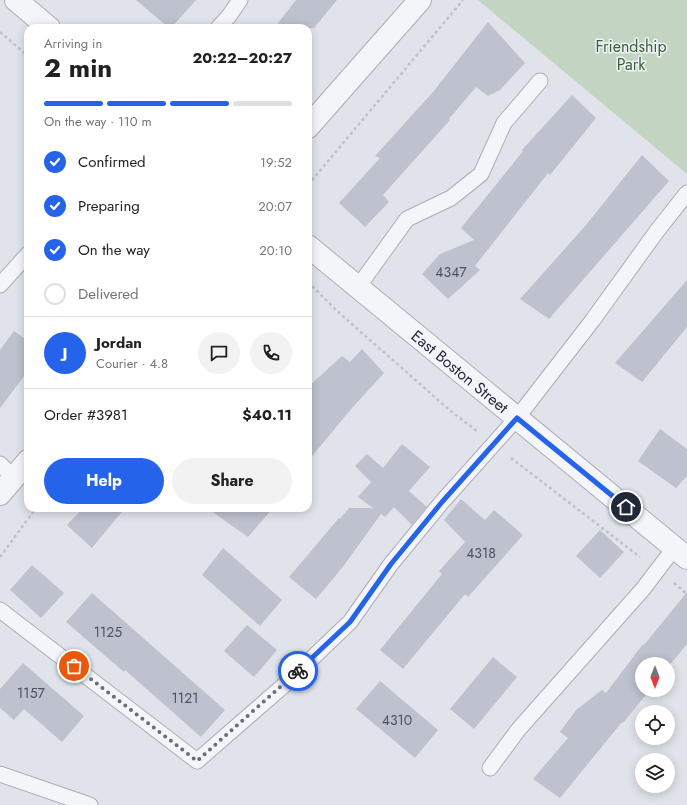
<!DOCTYPE html>
<html lang="en">
<head>
<meta charset="utf-8">
<style>
	body { margin:0; font-family:Jost,sans-serif; background:#f2f2f2; color:#202124; height:100vh; display:flex; flex-direction:column; font-size:15px; white-space:nowrap }
	* { box-sizing:border-box; margin:0 }
	p { font-size:13px; color:#757577 }
	.icon { flex:none; width:22px; height:22px; fill:none; stroke:currentColor; stroke-width:2; stroke-linecap:round; stroke-linejoin:round }
	.map { position:relative; flex:1; overflow:hidden }
	.drawer { position:absolute; left:24px; top:24px; width:288px; height:488px; display:flex; flex-direction:column; background:#fff; border-radius:12px; box-shadow:0 2px 10px #0003 }
	.drawer>* { flex:none }
	.needle { width:26px; rotate:180deg }
	.fabs { position:absolute; left:635px; top:657px; display:grid; gap:8px }
	.fabs a { display:grid; place-items:center; width:40px; height:40px; border-radius:50%; background:#fff; box-shadow:0 2px 10px #0003; font-size:20px }
	.pin { position:absolute; display:grid; place-items:center; width:34px; height:34px; color:#fff; margin:-17px; border:2px solid #fff; border-radius:50%; box-shadow:0 1px 4px #0007 }
	.courier { position:absolute; display:grid; place-items:center; width:40px; height:40px; margin:-20px; border:3px solid #2563eb; border-radius:50%; background:#fff; color:#222; box-shadow:0 1px 5px #0007 }
	.summary em { font-style:normal; font-weight:700 }
	.summary div { display:flex; flex-direction:column-reverse }
	.summary { display:flex; align-items:center; justify-content:space-between; height:68px; padding:0 20px }
	h1 { font-size:26px; font-weight:700; line-height:30px }
	.bar { display:grid; grid-template-columns:repeat(4,1fr); gap:6px 4px; align-content:center; height:48px; padding:0 20px }
	.bar i { height:5px; border-radius:3px; background:#e0e0e0 }
	.bar .on { background:#2563eb }
	.bar p { grid-column:span 4 }
	.line { display:flex; align-items:center; gap:10px; padding:0 20px; border-top:1px solid #e0e0e0 }
	.line div { flex:1 }
	.round { display:grid; place-items:center; flex:none; width:42px; height:42px; border-radius:21px; background:#f2f2f2 }
	ol { padding:0 20px; list-style:none }
	li { display:flex; align-items:center; gap:12px; height:44px }
	li p { margin-inline-start:auto }
	li .icon { padding:4px; border-radius:50%; background:#2563eb; color:#fff; stroke-width:4 }
	li:last-child { color:#757577 }
	li i { width:22px; height:22px; border:2px solid #e0e0e0; border-radius:50% }
	.cta { display:flex; gap:8px; margin-top:auto; padding:8px 20px }
	.cta a { flex:1; height:46px; border-radius:24px; background:#2563eb; color:#fff; font-size:16px; font-weight:700; line-height:46px; text-align:center }
	.cta a+a { background:#f2f2f2; color:#202124 }
	.map>svg:first-child { display:block }
	.green { fill:#c3d5c2 }
	.building { fill:#bec1ce }
	.lines { fill:none; stroke-linecap:round; stroke-linejoin:round }
	.lane-casing { stroke:#aaacb9; stroke-width:17 }
	.street-casing { stroke:#aaacb9; stroke-width:24 }
	.path { stroke:#bfc1ca; stroke-width:2.5; stroke-dasharray:3 3; stroke-linecap:butt }
	.lane { stroke:#f4f5f9; stroke-width:15 }
	.street { stroke:#f4f5f9; stroke-width:22 }
	.done { stroke:#696d7e; stroke-width:4; stroke-dasharray:0 7.2 }
	.route { stroke:#2563eb; stroke-width:5 }
	.labels { text-anchor:middle; stroke-width:3; stroke-linejoin:round; paint-order:stroke }
	.number-label { font-size:14px; fill:#4e5266 }
	.park-label { font-size:16px; fill:#346135; stroke:#f1f3f8 }
	.street-label { font-size:16px; fill:#282d44; stroke:#f1f3f8 }
</style>
</head>
<body>
<div class="map">
<svg width="687" height="805" viewBox="0 0 687 805">
	<rect width="100%" height="100%" fill="#e1e3eb"/>
	<path class="green" d="M 478,0 L 687,0 L 687,174 Z"/>
	<path class="building" d="M 136,0 L 196,0 L 171,28 L 169,28 Z
		M 296,0 L 337,0 L 314,28 L 274,28 Z
		M 488,22 L 525,63 L 500,90 L 488,96 L 476,87 L 449,119 L 450,120 L 383,195 L 389,202 L 365,227 L 339,203 L 380,158 L 375,156 L 433,92 Z
		M 572,95 L 596,118 L 550,175 L 548,173 L 475,266 L 480,270 L 448,299 L 422,274 L 440,254 L 474,240 L 461,228 L 523,151 L 522,150 Z
		M 642,155 L 669,181 L 549,319 L 520,299 L 586,225 Z
		M 687,280 L 687,327 L 642,382 L 615,363 Z
		M 14,331 L 28,341 L 28,371 L 0,408 L 0,350 Z
		M 362,349 L 384,373 L 352,408 L 308,461 L 308,387 L 342,356 L 350,362 Z
		M 660,429 L 687,449 L 687,476 L 676,488 L 638,461 Z
		M 402,444 L 430,467 L 409,491 L 427,507 L 412,525 L 394,507 L 385,517 L 381,514 L 342,568 L 316,599 L 289,577 L 339,518 L 340,519 L 349,508 L 373,508 L 358,497 L 371,482 L 355,466 L 367,454 L 383,468 Z
		M 461,499 L 485,520 L 494,510 L 523,535 L 468,597 L 465,594 L 403,669 L 380,650 L 442,574 L 439,571 L 465,542 L 444,520 Z
		M 83,508 L 125,508 L 92,548 L 67,525 Z
		M 207,508 L 273,508 L 248,537 Z
		M 600,530 L 624,552 L 600,578 L 576,556 Z
		M 223,548 L 282,600 L 260,626 L 202,575 Z
		M 32,565 L 64,593 L 41,618 L 10,590 Z
		M 687,592 L 687,644 L 668,667 L 668,664 L 642,664 L 642,690 L 650,690 L 623,723 L 622,722 L 560,798 L 533,779 L 568,738 L 560,732 L 576,710 L 602,690 L 606,693 L 643,644 L 644,645 Z
		M 92,593 L 225,710 L 201,737 L 125,670 L 124,672 L 66,622 Z
		M 247,625 L 277,650 L 254,677 L 224,651 Z
		M 493,657 L 517,677 L 474,729 L 450,709 Z
		M 23,663 L 84,716 L 62,742 L 24,709 L 14,720 L 0,708 L 0,689 Z
		M 380,681 L 438,730 L 415,758 L 356,709 Z"/>
	<g class="lines">
		<g class="lane-casing">
			<path id="lane" d="M 218,28 L 229,16 L 240,0
				M 0,285 L 28,254
				M 358,287 L 407,219 L 451,198 L 481,174 L 504,123 L 540,81
				M 0,464 L 14,478
				M 0,610 L 197,761 L 282,687 L 350,622 L 391,564 L 442,502 L 517,418 L 592,321 L 657,231 L 687,193
				M 490,768 L 518,730 L 643,589 L 675,547
				M 0,774 L 90,805"/>
		</g>
		<g class="street-casing">
			<g id="street">
				<path d="M 16,0 L 49,28"/>
				<path d="M 308,127 L 420,0"/>
				<path id="s1" d="M 308,246 L 687,558"/>
				<path d="M 0,494 L 28,461"/>
			</g>
		</g>
		<path class="path" d="M 0,32 L 28,56
			M 308,185 L 463,0
			M 308,282 L 337,311 L 453,413 L 477,431
			M 511,458 L 640,557
			M 0,557 L 36,508
			M 674,583 L 687,594"/>
		<use href="#lane" class="lane"/>
		<use href="#street" class="street"/>
	</g>
	<g class="lines">
		<path class="done" d="M 74,666 L 197,761 L 298,671"/>
		<path class="route" d="M 298,671 L 350,622 L 391,564 L 442,502 L 517,418 L 626,507"/>
	</g>
	<g class="labels">
		<g class="number-label">
			<text x="451" y="277">4347</text>
			<text x="481" y="558">4318</text>
			<text x="108" y="637">1125</text>
			<text x="31" y="698">1157</text>
			<text x="185" y="703">1121</text>
			<text x="397" y="725">4310</text>
		</g>
		<g class="park-label">
			<text x="631" y="52">Friendship<tspan x="631" dy="18">Park</tspan></text>
		</g>
		<g class="street-label">
			<text dy="6" stroke="none"><textPath href="#s1" startOffset="197">East Boston Street</textPath></text>
		</g>
	</g>
</svg>
<div class="fabs">
<a><svg class="needle" viewBox="-14 -14 28 28"><path d="M0-13l5 13h-10z" fill="#e53935"/><path d="M0 13l5-13h-10z" fill="#757577"/></svg></a>
<a><svg class="icon" aria-label="locate" viewBox="0 0 24 24"><circle cx="12" cy="12" r="6"/><path d="M12 2v4M12 18v4M2 12h4M18 12h4"/></svg></a>
<a><svg class="icon" aria-label="layers" viewBox="0 0 24 24"><path d="M12 4l9 5-9 5-9-5zM3 14l9 5 9-5"/></svg></a>
</div>
<div class="pin" style="left:74px;top:666px;background:#ea580c"><svg class="icon" aria-label="bag" viewBox="0 0 24 24"><path d="M5 8h14l-1 12H6zM9 8a3 3 0 0 1 6 0"/></svg></div>
<div class="pin" style="left:626px;top:507px;background:#1f2937"><svg class="icon" aria-label="home" viewBox="0 0 24 24"><path d="M3 11l9-7 9 7M6 9v11h12V9"/></svg></div>
<div class="courier" style="left:298px;top:671px"><svg class="icon" aria-label="bike" viewBox="0 0 24 24"><circle cx="6" cy="16" r="4"/><circle cx="18" cy="16" r="4"/><path d="M6 16l4-8h5l3 8M10 8l3 8H6M13 5h3"/></svg></div>
<section class="drawer">
<div class="summary"><div><h1>2 min</h1><p>Arriving in</p></div><em>20:22–20:27</em></div>
<div class="bar"><i class="on"></i><i class="on"></i><i class="on"></i><i></i><p>On the way · 110 m</p></div>
<ol>
<li><svg class="icon" aria-label="check" viewBox="0 0 24 24"><path d="M5 12l5 5 9-10"/></svg>Confirmed<p>19:52</p></li>
<li><svg class="icon" aria-label="check" viewBox="0 0 24 24"><path d="M5 12l5 5 9-10"/></svg>Preparing<p>20:07</p></li>
<li><svg class="icon" aria-label="check" viewBox="0 0 24 24"><path d="M5 12l5 5 9-10"/></svg>On the way<p>20:10</p></li>
<li><i></i>Delivered</li>
</ol>
<div class="line" style="height:72px"><b class="round" style="background:#2563eb;color:#fff">J</b><div><b>Jordan</b><p>Courier · 4.8</p></div><a class="round"><svg class="icon" aria-label="chat" viewBox="0 0 24 24"><path d="M4 5h16v11H9l-5 4z"/></svg></a><a class="round"><svg class="icon" aria-label="phone" viewBox="0 0 24 24"><path d="M5 4h4l2 5-3 2q2 4 5 5l2-3 5 2v4C11 20 4 13 5 4z"/></svg></a></div>
<div class="line" style="height:52px"><div>Order #3981</div><b>$40.11</b></div>
<div class="cta"><a>Help</a><a>Share</a></div>
</section>
</div>
</body>
</html>
